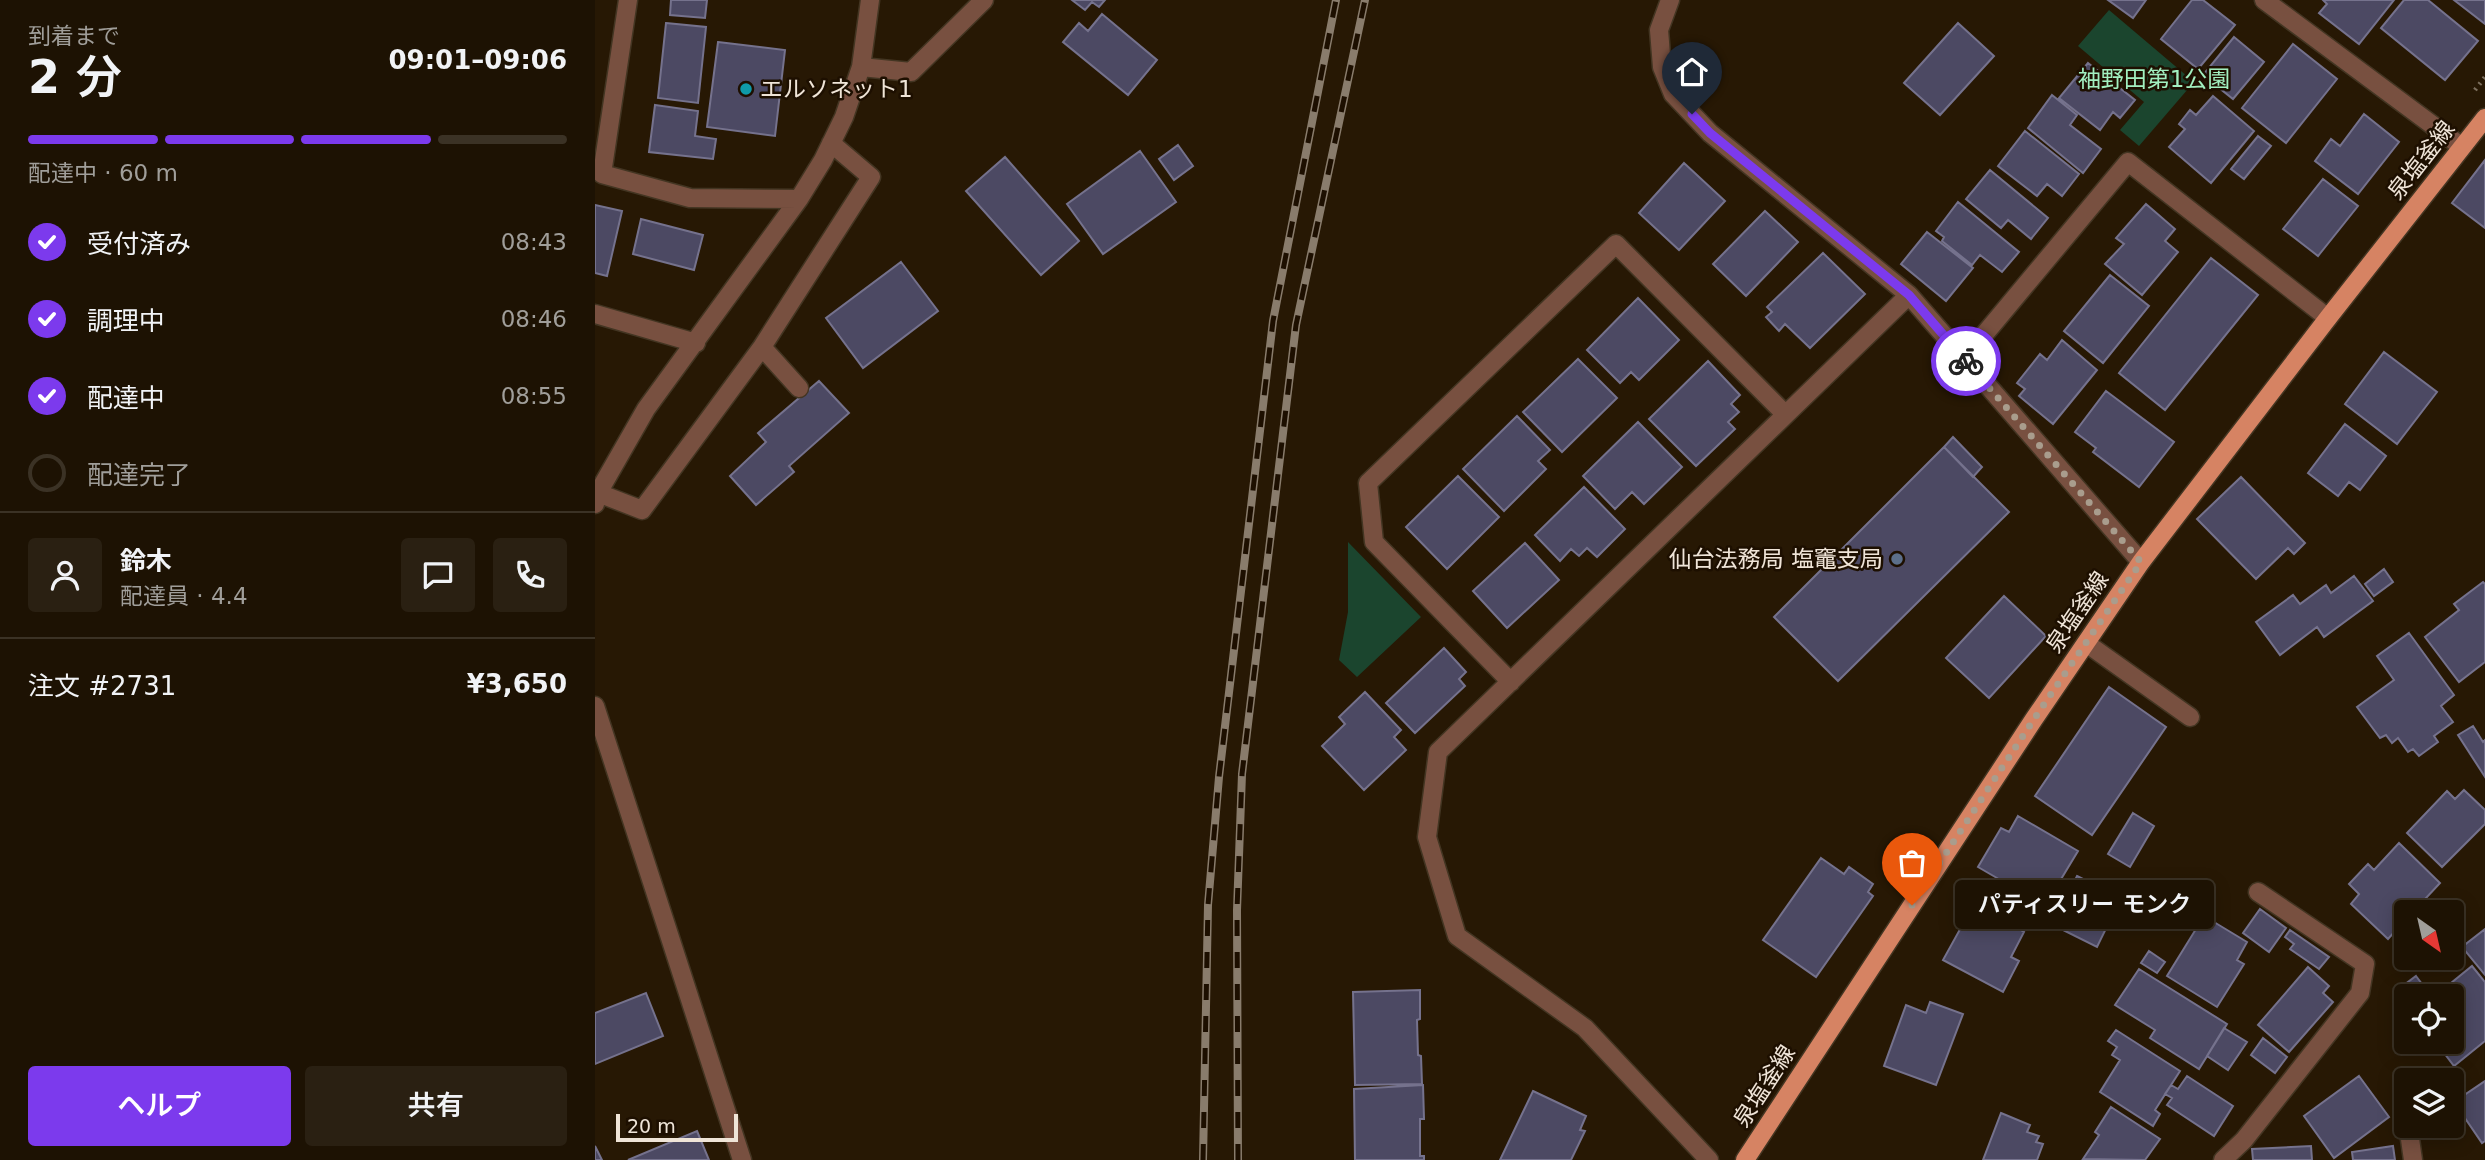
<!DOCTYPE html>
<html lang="ja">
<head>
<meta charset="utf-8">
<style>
	body { margin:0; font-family:"DejaVu Sans","Noto Sans JP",sans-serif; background:#2a2012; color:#f1f3f6; height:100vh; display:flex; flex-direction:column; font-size:26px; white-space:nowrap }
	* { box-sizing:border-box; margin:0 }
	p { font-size:23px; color:#a09e9a }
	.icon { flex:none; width:38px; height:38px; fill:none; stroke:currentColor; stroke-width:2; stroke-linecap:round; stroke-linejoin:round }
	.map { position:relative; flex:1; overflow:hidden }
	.panel { display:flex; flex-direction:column; background:#1d1203; width:595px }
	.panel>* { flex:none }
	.needle { width:46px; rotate:146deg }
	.controls { position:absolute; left:1799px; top:900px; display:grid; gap:14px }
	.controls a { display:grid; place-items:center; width:70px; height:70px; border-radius:7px; background:#1d1203; box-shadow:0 4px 18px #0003,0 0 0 2px #3b3225; font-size:35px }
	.scale { position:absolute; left:21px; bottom:18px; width:122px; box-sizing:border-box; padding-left:7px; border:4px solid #efe4d7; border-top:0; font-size:19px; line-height:24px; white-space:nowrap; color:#efe4d7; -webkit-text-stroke:5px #1d0f00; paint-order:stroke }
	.pin { position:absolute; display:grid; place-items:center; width:60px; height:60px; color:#fff; margin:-72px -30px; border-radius:50% 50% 50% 0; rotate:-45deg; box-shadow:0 0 7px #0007 }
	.pin .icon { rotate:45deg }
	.courier { position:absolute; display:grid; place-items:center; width:70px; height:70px; margin:-35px; border:5px solid #7c3aed; border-radius:50%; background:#fff; color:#222; box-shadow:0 2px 9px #0007 }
	.bubble { position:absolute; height:49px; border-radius:7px; background:#1d1203; box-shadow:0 4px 18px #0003,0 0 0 2px #3b3225; font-size:23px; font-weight:600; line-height:49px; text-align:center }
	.overview em { font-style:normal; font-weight:600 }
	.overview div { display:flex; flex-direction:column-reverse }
	.overview { display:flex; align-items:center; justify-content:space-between; height:119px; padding:0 28px }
	h1 { font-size:46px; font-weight:600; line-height:52px }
	.bar { display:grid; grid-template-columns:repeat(4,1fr); gap:10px 7px; align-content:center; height:84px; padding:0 28px }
	.bar i { height:9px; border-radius:5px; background:#3b3225 }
	.bar .current { background:#7c3aed }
	.bar p { grid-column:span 4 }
	.line { display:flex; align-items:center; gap:18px; padding:0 28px; border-top:2px solid #3b3225 }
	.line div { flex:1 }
	.round { display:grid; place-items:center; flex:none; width:74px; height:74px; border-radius:7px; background:#2a2012 }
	ol { padding:0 28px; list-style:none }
	li { display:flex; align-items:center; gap:21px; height:77px }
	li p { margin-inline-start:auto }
	li .icon { padding:7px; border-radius:50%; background:#7c3aed; color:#fff; stroke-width:4 }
	li:last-child { color:#a09e9a }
	li i { width:38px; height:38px; border:4px solid #3b3225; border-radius:50% }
	.action { display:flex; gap:14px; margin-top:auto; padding:14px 28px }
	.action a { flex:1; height:80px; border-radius:7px; background:#7c3aed; color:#fff; font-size:28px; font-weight:600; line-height:80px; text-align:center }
	.action a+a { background:#2a2012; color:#f1f3f6 }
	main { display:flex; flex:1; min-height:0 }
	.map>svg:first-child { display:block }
	.green { fill:#1b452e }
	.building { fill:#4c4963; stroke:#75728d; stroke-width:2 }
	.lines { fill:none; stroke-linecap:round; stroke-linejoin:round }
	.minor-casing { stroke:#433522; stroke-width:21 }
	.major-casing { stroke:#433522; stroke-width:21 }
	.path { stroke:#7c6f5e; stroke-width:4.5; stroke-dasharray:2 5; stroke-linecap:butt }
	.minor { stroke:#785040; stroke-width:18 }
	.major { stroke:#d68363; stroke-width:18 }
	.rail-casing { stroke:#897c6c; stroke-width:8 }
	.rail { stroke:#1d0f00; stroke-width:5; stroke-dasharray:16; stroke-linecap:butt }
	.done { stroke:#a99d8d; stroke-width:7; stroke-dasharray:0 12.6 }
	.route { stroke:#7c3aed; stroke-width:9 }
	.culture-dot { fill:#0f9aa8; stroke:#1d0f00; stroke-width:2.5 }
	.service-dot { fill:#5c6f8a; stroke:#1d0f00; stroke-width:2.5 }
	.labels { text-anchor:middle; stroke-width:5; stroke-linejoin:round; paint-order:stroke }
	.park-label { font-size:23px; fill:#a2f0c0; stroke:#1d0f00 }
	.poi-label { font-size:23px; fill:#efe4d7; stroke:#1d0f00; text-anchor:start }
	.street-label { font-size:23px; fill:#efe4d7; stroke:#1d0f00 }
</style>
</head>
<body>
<main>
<section class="panel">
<div class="overview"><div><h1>2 分</h1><p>到着まで</p></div><em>09:01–09:06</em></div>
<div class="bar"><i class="current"></i><i class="current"></i><i class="current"></i><i></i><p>配達中 · 60 m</p></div>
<ol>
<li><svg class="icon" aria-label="check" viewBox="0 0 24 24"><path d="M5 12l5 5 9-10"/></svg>受付済み<p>08:43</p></li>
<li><svg class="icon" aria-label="check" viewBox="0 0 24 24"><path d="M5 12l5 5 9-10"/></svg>調理中<p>08:46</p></li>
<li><svg class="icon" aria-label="check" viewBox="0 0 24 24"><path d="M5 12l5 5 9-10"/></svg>配達中<p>08:55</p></li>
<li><i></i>配達完了</li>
</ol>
<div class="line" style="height:126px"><a class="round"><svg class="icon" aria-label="person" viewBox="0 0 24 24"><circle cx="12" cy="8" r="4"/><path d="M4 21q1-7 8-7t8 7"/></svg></a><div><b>鈴木</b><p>配達員 · 4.4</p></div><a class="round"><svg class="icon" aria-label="chat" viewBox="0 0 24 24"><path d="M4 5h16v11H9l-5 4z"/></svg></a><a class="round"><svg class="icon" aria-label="phone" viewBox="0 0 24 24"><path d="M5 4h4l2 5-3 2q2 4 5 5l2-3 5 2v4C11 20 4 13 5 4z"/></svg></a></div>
<div class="line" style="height:91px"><div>注文 #2731</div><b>¥3,650</b></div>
<div class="action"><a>ヘルプ</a><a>共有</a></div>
</section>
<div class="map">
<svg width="1890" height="1160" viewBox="0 0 1890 1160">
	<rect width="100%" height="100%" fill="#271804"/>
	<path class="green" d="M 1514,10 L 1599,82 L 1544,146 L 1525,130 L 1549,102 L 1483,46 Z
		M 753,542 L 826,617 L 762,677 L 744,660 L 753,612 Z"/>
	<path class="building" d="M 76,0 L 112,0 L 110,18 L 75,15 Z
		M 477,0 L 510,0 L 504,7 L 497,2 L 490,10 Z
		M 1513,0 L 1551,0 L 1538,18 Z
		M 1597,0 L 1608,0 L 1640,25 L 1603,69 L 1566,39 Z
		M 1728,0 L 1799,0 L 1764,44 L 1724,13 L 1732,4 Z
		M 1809,0 L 1833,0 L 1883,41 L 1850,80 L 1786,28 Z
		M 1859,0 L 1890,0 L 1890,24 Z
		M 507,14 L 562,60 L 533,95 L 468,42 L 484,23 L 493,31 Z
		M 71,23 L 111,27 L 103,103 L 63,98 Z
		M 1363,23 L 1399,56 L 1345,115 L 1309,83 Z
		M 1639,37 L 1669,62 L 1638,99 L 1608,75 Z
		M 123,42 L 190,50 L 180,136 L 112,127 Z
		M 1698,44 L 1742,79 L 1691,143 L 1647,108 Z
		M 1493,63 L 1540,100 L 1525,118 L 1518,112 L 1505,130 L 1464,98 Z
		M 1457,95 L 1482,115 L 1475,125 L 1506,149 L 1488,173 L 1433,128 Z
		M 1618,96 L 1659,131 L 1616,183 L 1574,147 L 1590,129 L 1584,124 L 1595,110 L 1601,115 Z
		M 60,105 L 103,111 L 100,136 L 121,139 L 118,159 L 54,152 Z
		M 1769,114 L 1804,142 L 1763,194 L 1720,161 L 1736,139 L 1745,146 Z
		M 1430,131 L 1484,174 L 1467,196 L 1452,184 L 1442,196 L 1403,166 Z
		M 1663,136 L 1676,146 L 1649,179 L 1636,169 Z
		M 583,145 L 598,166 L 579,180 L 564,159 Z
		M 545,151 L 581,202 L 508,254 L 472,204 Z
		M 410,157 L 484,241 L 446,275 L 371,191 Z
		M 1890,160 L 1890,228 L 1857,203 Z
		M 1089,163 L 1130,201 L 1084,250 L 1044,213 Z
		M 1395,170 L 1453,218 L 1436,239 L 1413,220 L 1406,228 L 1371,199 Z
		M 1728,179 L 1763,206 L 1723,256 L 1688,229 Z
		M 1363,202 L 1424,252 L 1407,272 L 1385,255 L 1377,265 L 1347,241 L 1349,237 L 1341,231 Z
		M 1551,204 L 1580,229 L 1570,241 L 1583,252 L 1547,295 L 1510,264 L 1529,244 L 1521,238 Z
		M 0,205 L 27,211 L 12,276 L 0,273 Z
		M 1170,211 L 1203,242 L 1151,296 L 1118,264 Z
		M 46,219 L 108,235 L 99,270 L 38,254 Z
		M 1332,232 L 1378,268 L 1351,301 L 1306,264 Z
		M 1228,253 L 1270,294 L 1215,348 L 1190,324 L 1184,331 L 1171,317 L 1177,312 L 1172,307 Z
		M 1616,258 L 1663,295 L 1570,410 L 1524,373 Z
		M 306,262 L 343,311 L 268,368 L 231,318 Z
		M 1515,275 L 1554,306 L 1508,363 L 1469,331 Z
		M 1043,298 L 1084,340 L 1044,380 L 1036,372 L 1025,383 L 992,350 Z
		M 1467,340 L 1502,370 L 1458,424 L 1424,396 L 1430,389 L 1422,383 L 1445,354 L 1452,360 Z
		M 1789,352 L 1842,392 L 1802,444 L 1750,404 Z
		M 983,359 L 1022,398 L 967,452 L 928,412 Z
		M 1113,361 L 1145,395 L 1136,404 L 1144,412 L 1133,422 L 1140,429 L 1101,466 L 1054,419 Z
		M 224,381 L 254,413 L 194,466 L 199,472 L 161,505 L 135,476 L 171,442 L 163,433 Z
		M 1511,391 L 1579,442 L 1544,487 L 1498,452 L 1501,448 L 1480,432 Z
		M 922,416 L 955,450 L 943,461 L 951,469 L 909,511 L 868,469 Z
		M 1043,422 L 1087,467 L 1049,504 L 1037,492 L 1020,509 L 988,476 Z
		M 1750,424 L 1791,456 L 1765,490 L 1754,482 L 1743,496 L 1713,473 Z
		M 1358,437 L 1387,467 L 1378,477 L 1349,447 Z
		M 1349,447 L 1414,512 L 1243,681 L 1179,617 Z
		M 863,476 L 904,517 L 852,569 L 811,527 Z
		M 1646,477 L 1710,543 L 1699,554 L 1693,548 L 1661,579 L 1602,519 Z
		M 989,487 L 1030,529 L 1002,557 L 992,548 L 984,556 L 976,549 L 965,561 L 940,535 Z
		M 930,543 L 964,580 L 912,628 L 878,591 Z
		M 1789,569 L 1798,582 L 1779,596 L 1770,584 Z
		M 1759,576 L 1778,601 L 1729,637 L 1722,627 L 1685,655 L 1661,622 L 1698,595 L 1705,604 L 1731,585 L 1736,593 Z
		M 1888,582 L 1890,584 L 1890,662 L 1864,682 L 1830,637 L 1864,610 L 1859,604 Z
		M 1409,596 L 1451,636 L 1394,698 L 1351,658 Z
		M 1814,633 L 1859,695 L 1846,706 L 1858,722 L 1839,736 L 1843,742 L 1824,756 L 1818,749 L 1813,752 L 1803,738 L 1797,743 L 1791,735 L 1785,738 L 1762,707 L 1799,680 L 1782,656 Z
		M 849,648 L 871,672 L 864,679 L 870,686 L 820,733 L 791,703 Z
		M 1514,687 L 1571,727 L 1497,835 L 1440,796 Z
		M 770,692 L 806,730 L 799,737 L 811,750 L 769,790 L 727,746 L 750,724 L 744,717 Z
		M 1878,726 L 1888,742 L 1890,740 L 1890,777 L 1863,735 Z
		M 1869,790 L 1890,810 L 1890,824 L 1847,867 L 1812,833 L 1852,791 L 1860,799 Z
		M 1538,813 L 1559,826 L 1535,867 L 1513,854 Z
		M 1423,816 L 1483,851 L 1442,919 L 1424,909 L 1433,896 L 1427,893 L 1420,905 L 1406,897 L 1414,885 L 1383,867 L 1406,828 L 1414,832 Z
		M 1804,843 L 1845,883 L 1818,912 L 1811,912 L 1811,919 L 1793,939 L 1756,904 L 1764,894 L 1754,884 L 1773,864 L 1779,870 Z
		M 1226,858 L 1249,874 L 1254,867 L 1278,884 L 1273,892 L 1278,896 L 1221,977 L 1168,940 Z
		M 1482,876 L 1526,898 L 1502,947 L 1458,925 Z
		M 1379,904 L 1429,932 L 1416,957 L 1424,961 L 1408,992 L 1348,960 Z
		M 1665,909 L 1691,928 L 1674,952 L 1648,933 Z
		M 1609,916 L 1652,942 L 1642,960 L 1649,964 L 1622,1007 L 1572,976 Z
		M 1890,929 L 1890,975 L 1867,947 Z
		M 1695,930 L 1734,957 L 1724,969 L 1695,949 L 1699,944 L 1690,937 Z
		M 1554,951 L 1570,962 L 1562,973 L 1546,963 Z
		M 1877,966 L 1890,982 L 1890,1041 L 1859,1066 L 1840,1041 L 1857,1041 L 1857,996 L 1840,996 Z
		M 1713,967 L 1734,986 L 1728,993 L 1738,1002 L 1694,1052 L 1663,1025 Z
		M 1544,969 L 1632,1024 L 1604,1069 L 1555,1038 L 1560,1030 L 1520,1005 Z
		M 1821,976 L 1836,996 L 1811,996 L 1811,1004 L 1801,991 Z
		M 825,990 L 825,1019 L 822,1020 L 823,1055 L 826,1056 L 827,1084 L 760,1085 L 758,992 Z
		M 51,993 L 68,1036 L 0,1064 L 0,1013 Z
		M 1335,1002 L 1368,1014 L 1341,1085 L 1289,1066 L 1311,1005 L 1331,1013 Z
		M 1629,1028 L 1652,1042 L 1633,1070 L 1612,1056 Z
		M 1521,1030 L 1585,1071 L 1560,1110 L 1565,1114 L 1558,1126 L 1505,1092 L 1525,1060 L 1517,1055 L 1522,1047 L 1513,1041 Z
		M 1668,1038 L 1692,1057 L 1680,1073 L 1656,1055 Z
		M 1592,1076 L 1638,1106 L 1619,1136 L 1572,1105 L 1577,1098 L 1570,1094 L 1576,1085 L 1583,1089 Z
		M 1764,1076 L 1794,1117 L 1739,1158 L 1709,1116 Z
		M 1890,1081 L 1890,1141 L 1887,1143 L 1859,1102 Z
		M 828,1085 L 829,1119 L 825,1119 L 825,1156 L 829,1156 L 829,1160 L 760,1160 L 759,1089 Z
		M 938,1091 L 991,1116 L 985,1130 L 990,1131 L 976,1160 L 905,1160 Z
		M 1516,1107 L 1565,1139 L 1550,1160 L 1488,1159 L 1504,1135 L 1500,1132 Z
		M 1406,1113 L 1435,1125 L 1432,1132 L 1444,1136 L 1441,1142 L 1448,1144 L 1442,1160 L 1388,1160 Z
		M 102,1131 L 114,1160 L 33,1160 Z
		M 0,1146 L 7,1160 L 0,1160 Z
		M 1716,1146 L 1717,1160 L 1658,1160 L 1657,1149 Z
		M 1798,1146 L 1800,1160 L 1758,1160 L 1757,1152 Z"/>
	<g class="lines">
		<g class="minor-casing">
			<path id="minor" d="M 33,0 L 7,174 L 95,198 L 204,199
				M 1075,0 L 1064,30 L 1067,67 L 1078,94 L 1115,133 L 1314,295
				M 1669,0 L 1867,147
				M 266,67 L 316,72 L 389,0
				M 0,314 L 101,343
				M 1388,336 L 1533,162 L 1733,318
				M 167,347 L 204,388
				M 3,493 L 47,510 L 167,347 L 276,177 L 236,143
				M 0,504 L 3,493 L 51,409 L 204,199 L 228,160 L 249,117 L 266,67 L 275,0
				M 1491,643 L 1595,717
				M 916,682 L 779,542 L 773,483 L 1021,244 L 1190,414
				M 0,706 L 147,1160
				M 1813,1125 L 1818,1160
				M 1114,1160 L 990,1028 L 862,936 L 832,837 L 843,752 L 1314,295 L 1546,562
				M 1628,1160 L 1649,1140 L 1765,993 L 1770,964 L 1663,892"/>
		</g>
		<g class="major-casing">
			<path id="major" d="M 1150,1160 L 1439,719 L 1546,562 L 1733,318 L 1890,118"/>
		</g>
		<path class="path" d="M 1880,90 L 1890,77"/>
		<use href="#minor" class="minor"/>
		<use href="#major" class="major"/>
		<g class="rail-casing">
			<path id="rail" d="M 608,1160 L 613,905 L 624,777 L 678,321 L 741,0
				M 643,1160 L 642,910 L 647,774 L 701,325 L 770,0"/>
		</g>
		<use href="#rail" class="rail"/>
	</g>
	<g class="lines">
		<path class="done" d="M 1317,905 L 1439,719 L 1546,562 L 1371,361"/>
		<path class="route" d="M 1097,114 L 1115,133 L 1314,295 L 1371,361"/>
	</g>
	<circle class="culture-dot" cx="151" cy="89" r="7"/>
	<circle class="service-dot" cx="1302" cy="559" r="7"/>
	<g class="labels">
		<g class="park-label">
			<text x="1559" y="87">袖野田第1公園</text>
		</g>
		<g class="poi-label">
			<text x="165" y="97">エルソネット1</text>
			<text x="1288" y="567" text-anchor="end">仙台法務局 塩竈支局</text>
		</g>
		<g class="street-label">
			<text transform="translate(1826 160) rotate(-52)" y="8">泉塩釜線</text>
			<text transform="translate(1482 612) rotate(-56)" y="8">泉塩釜線</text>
			<text transform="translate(1169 1086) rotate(-57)" y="8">泉塩釜線</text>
		</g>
	</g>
</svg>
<div class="controls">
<a><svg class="needle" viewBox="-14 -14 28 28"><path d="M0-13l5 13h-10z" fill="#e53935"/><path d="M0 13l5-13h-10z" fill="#a09e9a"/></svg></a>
<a><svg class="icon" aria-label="locate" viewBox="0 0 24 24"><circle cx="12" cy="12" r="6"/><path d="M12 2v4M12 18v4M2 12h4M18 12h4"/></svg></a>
<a><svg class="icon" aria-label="layers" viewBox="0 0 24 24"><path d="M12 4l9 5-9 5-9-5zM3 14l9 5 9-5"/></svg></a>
</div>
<div class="scale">20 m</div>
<div class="pin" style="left:1317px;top:905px;background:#ea580c"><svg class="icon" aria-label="bag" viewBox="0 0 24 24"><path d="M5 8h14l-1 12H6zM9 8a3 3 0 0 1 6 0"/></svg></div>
<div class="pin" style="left:1097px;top:114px;background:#1f2937"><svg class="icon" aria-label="home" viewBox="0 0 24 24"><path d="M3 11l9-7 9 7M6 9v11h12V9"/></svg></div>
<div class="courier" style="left:1371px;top:361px"><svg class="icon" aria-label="bike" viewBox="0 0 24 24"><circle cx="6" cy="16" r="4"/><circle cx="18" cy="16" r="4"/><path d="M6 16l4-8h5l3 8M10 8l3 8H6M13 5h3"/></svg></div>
<div class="bubble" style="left:1360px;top:880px;width:259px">パティスリー モンク</div>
</div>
</main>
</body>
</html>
